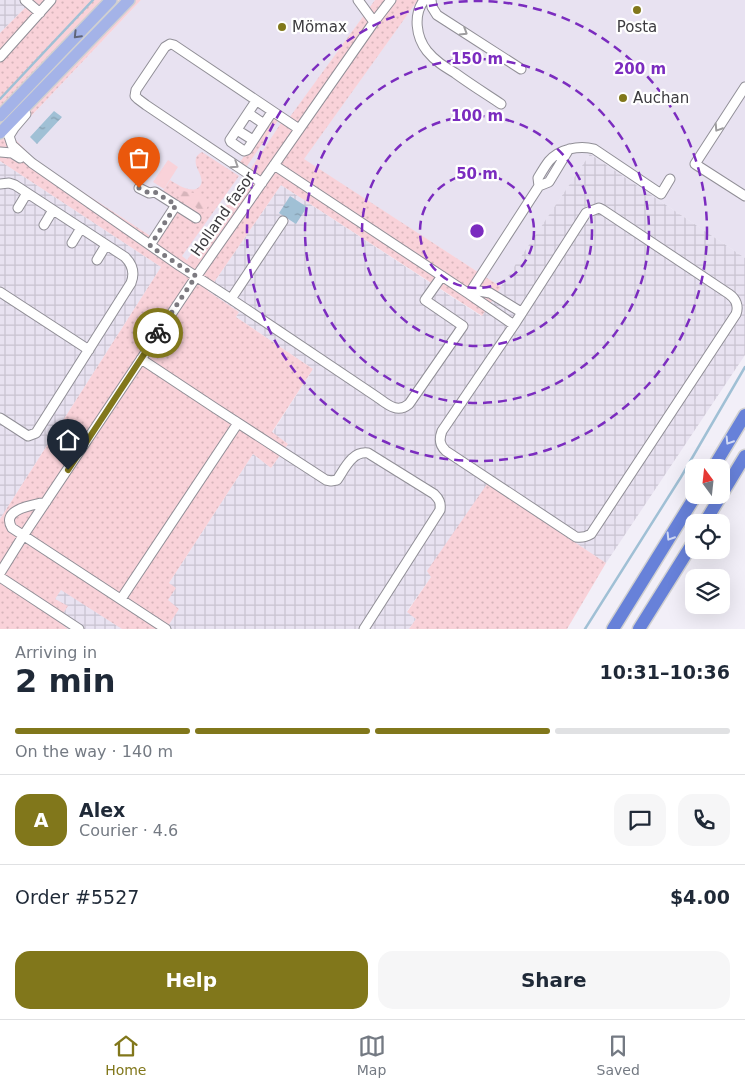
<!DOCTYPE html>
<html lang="en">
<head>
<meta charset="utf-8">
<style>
	body { margin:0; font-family:"DejaVu Sans",sans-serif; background:#f6f6f7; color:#1f2937; height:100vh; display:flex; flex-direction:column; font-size:19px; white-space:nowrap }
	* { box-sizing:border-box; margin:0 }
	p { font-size:16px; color:#747a83 }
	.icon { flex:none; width:28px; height:28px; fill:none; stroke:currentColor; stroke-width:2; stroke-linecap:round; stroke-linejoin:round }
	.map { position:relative; height:629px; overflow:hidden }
	.drawer { display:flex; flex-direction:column; background:#fff; flex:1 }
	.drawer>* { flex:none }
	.needle { width:32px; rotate:345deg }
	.tools { position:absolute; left:685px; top:459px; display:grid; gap:10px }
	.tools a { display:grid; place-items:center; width:45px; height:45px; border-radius:10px; background:#fff; box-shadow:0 5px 20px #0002; font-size:25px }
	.pin { position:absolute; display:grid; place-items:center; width:42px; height:42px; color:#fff; margin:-51px -21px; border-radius:50% 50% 50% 0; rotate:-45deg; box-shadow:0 0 5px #0007 }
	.pin .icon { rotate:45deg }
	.courier { position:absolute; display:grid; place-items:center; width:50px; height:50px; margin:-25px; border:4px solid #81771b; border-radius:50%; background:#fff; color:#222; box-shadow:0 1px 6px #0007 }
	.headline em { font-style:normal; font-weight:700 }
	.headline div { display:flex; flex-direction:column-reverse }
	.headline { display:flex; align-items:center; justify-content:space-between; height:85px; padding:0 15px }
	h1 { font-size:32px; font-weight:700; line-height:38px }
	.bar { display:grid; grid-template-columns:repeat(4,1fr); gap:8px 5px; align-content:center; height:60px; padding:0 15px }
	.bar i { height:6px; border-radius:4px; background:#e0e1e3 }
	.bar .selected { background:#81771b }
	.bar p { grid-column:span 4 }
	.line { display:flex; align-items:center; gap:12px; padding:0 15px; border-top:1px solid #e0e1e3 }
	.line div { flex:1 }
	.round { display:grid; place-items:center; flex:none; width:52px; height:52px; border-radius:15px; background:#f6f6f7 }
	.action { display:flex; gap:10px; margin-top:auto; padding:10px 15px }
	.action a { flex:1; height:58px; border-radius:15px; background:#81771b; color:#fff; font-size:20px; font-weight:700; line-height:58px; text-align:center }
	.action a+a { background:#f6f6f7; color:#1f2937 }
	.tab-bar { display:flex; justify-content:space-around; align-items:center; height:70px; border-top:1px solid #e0e1e3; background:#fff; font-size:14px; color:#747a83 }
	.tab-bar a { display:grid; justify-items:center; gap:2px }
	.tab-bar .selected { color:#81771b }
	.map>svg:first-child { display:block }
	.built { fill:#e8e2f1 }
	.industrial { fill:url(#industrial-grid) }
	.grass { fill:url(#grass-dots) }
	.forest { fill:url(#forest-firs) }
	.pitch { fill:#f9d2d9 }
	.water { fill:url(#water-ripples) }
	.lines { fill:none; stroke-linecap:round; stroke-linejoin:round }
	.stream { stroke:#a0c0d5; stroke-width:2.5 }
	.minor-casing { stroke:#918f97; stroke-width:11 }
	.major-casing { stroke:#d0d0d1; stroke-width:14 }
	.highway-casing { stroke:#d0d0d1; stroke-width:15 }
	.minor { stroke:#fff; stroke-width:9 }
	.major { stroke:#a4b3e8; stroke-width:11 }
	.highway { stroke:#6781d9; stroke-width:12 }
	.oneway { stroke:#9e9d9f }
	.oneway2 { stroke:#60657a }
	.oneway3 { stroke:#d1d9f4 }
	.done { stroke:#7c7a80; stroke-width:5; stroke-dasharray:0 9 }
	.route { stroke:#81771b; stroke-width:6 }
	.ring { fill:none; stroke:#7b2cbf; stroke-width:2.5; stroke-dasharray:9 6 }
	.poi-dot { fill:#81771b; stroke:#fff; stroke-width:2 }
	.labels { text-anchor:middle; stroke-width:4.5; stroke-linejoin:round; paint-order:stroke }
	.poi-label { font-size:15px; fill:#3c3b3f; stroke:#fff; text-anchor:start }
	.street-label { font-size:15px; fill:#3c3b3f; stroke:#fff }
	.centre { fill:#7b2cbf; stroke:#fff; stroke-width:2.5 }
	.ring-label { font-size:15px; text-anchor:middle; font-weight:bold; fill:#7b2cbf; stroke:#fff; stroke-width:4.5; stroke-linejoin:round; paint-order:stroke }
</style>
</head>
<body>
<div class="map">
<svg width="745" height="629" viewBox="0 0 745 629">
	<defs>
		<pattern id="industrial-grid" width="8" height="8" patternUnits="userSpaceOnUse" patternTransform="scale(1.25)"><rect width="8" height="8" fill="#e8e2f1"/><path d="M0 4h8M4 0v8" fill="none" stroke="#c8c3d0"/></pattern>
		<pattern id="grass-dots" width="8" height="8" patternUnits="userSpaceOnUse" patternTransform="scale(1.25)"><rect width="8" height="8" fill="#f9d2d9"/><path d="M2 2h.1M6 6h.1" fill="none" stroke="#d6b5bb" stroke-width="1.8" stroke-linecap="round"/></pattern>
		<pattern id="forest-firs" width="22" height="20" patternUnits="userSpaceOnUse" patternTransform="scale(1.25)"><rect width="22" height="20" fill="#f9d2d9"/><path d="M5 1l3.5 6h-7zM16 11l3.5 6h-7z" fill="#d6b5bb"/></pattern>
		<pattern id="water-ripples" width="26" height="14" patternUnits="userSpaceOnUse" patternTransform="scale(1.25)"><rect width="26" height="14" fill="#a0c0d5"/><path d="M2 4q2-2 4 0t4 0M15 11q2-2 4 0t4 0" fill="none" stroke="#849dae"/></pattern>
	</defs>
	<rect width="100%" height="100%" fill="#f2eff8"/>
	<path class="built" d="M 141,0 L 375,0 L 187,260 L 37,162 L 15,140 L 15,133 Z
		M 418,0 L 745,0 L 745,258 L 590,154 L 501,287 L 303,159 Z"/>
	<path class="industrial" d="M 0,0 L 33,0 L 0,33 Z
		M 590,154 L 745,258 L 745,355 L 606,563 L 487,485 L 431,577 L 407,611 L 416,619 L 409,629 L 166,629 L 169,583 L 253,454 L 271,468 L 288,444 L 272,433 L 313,369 L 236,317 L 239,312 L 208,291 L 281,185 L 481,316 Z
		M 0,161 L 161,267 L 0,519 Z
		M 61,589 L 122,629 L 68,629 L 58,621 L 55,599 Z"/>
	<path class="grass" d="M 33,0 L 141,0 L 15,133 L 15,139 L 37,162 L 155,239 L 175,212 L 179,211 L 195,222 L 200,215 L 163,191 L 170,180 C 178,185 193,195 200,186 C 202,183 202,181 201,178 C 200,171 194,166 196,158 C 197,155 199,154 202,152 L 239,176 L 182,256 L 187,260 L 251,171 L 250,170 L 281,123 L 284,125 L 375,0 L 418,0 L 304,159 L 501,287 L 482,316 L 281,185 L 208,291 L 239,312 L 236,317 L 313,369 L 272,432 L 288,444 L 271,468 L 253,454 L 169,583 L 176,588 L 168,600 L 179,609 L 166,629 L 122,629 L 61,590 L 55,599 L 68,606 L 58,621 L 68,629 L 0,629 L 0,519 L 161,267 L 0,161 L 0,33 Z
		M 272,115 L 279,119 L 245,169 L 238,165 Z
		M 487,484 L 606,563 L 567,629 L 409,629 L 416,619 L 407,612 L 431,577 L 427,571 Z"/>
	<path class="forest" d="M 182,191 C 193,193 205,193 208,206 L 205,211 L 203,212 L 178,196 Z"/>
	<path class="pitch" d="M 168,160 L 178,167 L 164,189 L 153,182 Z"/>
	<path class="water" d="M 54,111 L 62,117 L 37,144 L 30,137 Z
		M 290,196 L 307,207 L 296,224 L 279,213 Z"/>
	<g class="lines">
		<path class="stream" d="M 0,99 L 93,0
			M 585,629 L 681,477 L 745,367"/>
		<g class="minor-casing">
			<path id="minor" d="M 25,0 L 40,13
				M 358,0 L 374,22
				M 424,0 C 413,15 416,37 427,51 C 435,61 445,67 455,73 C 470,84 486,94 501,104
				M 431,0 L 432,7 L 437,15 L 521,69
				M 0,57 L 51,0
				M 745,87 L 695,164 L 745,196
				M 256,101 L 230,140 L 231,142 L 244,151 L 247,150 L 272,112
				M 248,113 L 264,124
				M 26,114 L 14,128 L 9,136 L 12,145 L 32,163 L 180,266 L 231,299 L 377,397 C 387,404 397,414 409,404 L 463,326 L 425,300 L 442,276
				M 237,130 L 253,140
				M 0,152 L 12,153 L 20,158
				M 274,165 L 469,294 L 539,186 L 549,182 L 569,149
				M 262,183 L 146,105 L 138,99 L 135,96 L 136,90 L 165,47 L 170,44 L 174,45 L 299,129
				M 0,184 L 9,183 L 15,185 L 125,257 C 132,264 135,273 131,283 L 36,433 L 28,436 L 0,418
				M 539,186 L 538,178 C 541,173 545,166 549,161 C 559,149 579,145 594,149 L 661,194 L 670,179
				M 139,188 L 149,193 L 155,192 L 196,218
				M 18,208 L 27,193
				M 599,208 L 603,210 L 729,294 C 736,299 739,306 736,314 L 591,534 C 586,537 582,538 576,537 L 446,451 C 439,445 439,439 442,431 L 514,325 L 586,213 L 591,211 Z
				M 44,225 L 53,210
				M 72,243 L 81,228
				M 150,245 L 176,205
				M 97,260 L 106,245
				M 0,292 L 89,350
				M 469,294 L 479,291 L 490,293 L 521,312
				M 469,294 L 514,325
				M 231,299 L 283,221
				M 141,359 L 215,408 L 326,480 L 331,481 L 337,480 C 345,468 352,451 368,453 L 434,494 C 439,499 441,502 440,510 L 364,629
				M 46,502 C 34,505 0,509 12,528 L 166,629
				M 0,573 L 23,536 L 196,277 L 374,22 L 391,0
				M 0,577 L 79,629
				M 121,599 L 238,423"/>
		</g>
		<g class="major-casing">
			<path id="major" d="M 0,116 L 111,0
				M 0,133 L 129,0"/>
		</g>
		<g class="highway-casing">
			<path id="highway" d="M 713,468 L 745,415
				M 705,522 L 745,456
				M 613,629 L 696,495
				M 639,629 L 694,541"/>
		</g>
		<use href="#minor" class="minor"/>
		<use href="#major" class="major"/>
		<use href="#highway" class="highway"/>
	</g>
	<defs><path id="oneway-chevron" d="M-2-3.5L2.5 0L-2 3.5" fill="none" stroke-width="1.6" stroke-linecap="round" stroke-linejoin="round" transform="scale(1.25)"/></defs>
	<g class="oneway">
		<use href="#oneway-chevron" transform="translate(464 32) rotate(32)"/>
		<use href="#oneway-chevron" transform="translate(718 128) rotate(123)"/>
		<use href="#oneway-chevron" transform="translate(235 165) rotate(33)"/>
	</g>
	<use class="oneway2" href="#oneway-chevron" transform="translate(77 35) rotate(134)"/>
	<g class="oneway3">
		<use href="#oneway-chevron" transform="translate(729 441) rotate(122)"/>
		<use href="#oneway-chevron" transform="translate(670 537) rotate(122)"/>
	</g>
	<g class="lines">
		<path class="done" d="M 139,188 L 149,193 L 155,192 L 176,205 L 150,246 L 196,276 L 158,333"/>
		<path class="route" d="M 68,470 L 158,333"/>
	</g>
	<g class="ring">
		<circle cx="477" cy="231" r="57"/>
		<circle cx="477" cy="231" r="115"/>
		<circle cx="477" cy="231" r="172"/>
		<circle cx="477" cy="231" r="230"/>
	</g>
	<g class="poi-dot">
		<circle cx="637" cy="10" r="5"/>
		<circle cx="282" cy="27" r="5"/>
		<circle cx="623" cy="98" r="5"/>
	</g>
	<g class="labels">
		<g class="poi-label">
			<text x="292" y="32">Mömax</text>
			<text x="637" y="32" text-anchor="middle">Posta</text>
			<text x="633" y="103">Auchan</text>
		</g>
		<g class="street-label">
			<text transform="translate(223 214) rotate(-55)" y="5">Holland fasor</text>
		</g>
	</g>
	<circle cx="477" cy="231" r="8" class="centre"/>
	<g class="ring-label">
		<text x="477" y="64">150 m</text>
		<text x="640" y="74">200 m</text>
		<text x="477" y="121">100 m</text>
		<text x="477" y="179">50 m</text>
	</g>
</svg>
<div class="tools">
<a><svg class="needle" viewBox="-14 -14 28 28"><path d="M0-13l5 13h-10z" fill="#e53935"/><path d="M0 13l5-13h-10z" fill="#747a83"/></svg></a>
<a><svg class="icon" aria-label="locate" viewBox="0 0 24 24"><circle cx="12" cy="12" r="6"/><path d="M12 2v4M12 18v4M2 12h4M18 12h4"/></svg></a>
<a><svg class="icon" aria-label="layers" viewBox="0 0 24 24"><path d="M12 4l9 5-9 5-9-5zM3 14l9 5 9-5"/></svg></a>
</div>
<div class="pin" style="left:139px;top:188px;background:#ea580c"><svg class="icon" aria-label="bag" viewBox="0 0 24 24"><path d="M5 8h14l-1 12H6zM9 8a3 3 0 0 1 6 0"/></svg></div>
<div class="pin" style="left:68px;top:470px;background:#1f2937"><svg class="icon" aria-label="home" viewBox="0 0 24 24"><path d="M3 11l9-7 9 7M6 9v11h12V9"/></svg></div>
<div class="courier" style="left:158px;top:333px"><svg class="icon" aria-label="bike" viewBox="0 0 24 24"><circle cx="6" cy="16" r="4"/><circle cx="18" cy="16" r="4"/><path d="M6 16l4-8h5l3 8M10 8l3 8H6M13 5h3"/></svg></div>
</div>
<section class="drawer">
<div class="headline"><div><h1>2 min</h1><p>Arriving in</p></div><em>10:31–10:36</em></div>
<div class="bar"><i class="selected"></i><i class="selected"></i><i class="selected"></i><i></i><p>On the way · 140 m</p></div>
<div class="line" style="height:90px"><b class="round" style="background:#81771b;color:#fff">A</b><div><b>Alex</b><p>Courier · 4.6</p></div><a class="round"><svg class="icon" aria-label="chat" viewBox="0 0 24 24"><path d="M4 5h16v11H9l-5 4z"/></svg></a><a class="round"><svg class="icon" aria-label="phone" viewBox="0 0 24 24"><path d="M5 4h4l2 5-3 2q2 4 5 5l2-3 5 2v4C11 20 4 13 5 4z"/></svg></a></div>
<div class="line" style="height:65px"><div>Order #5527</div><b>$4.00</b></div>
<div class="action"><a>Help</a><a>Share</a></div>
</section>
<nav class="tab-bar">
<a class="selected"><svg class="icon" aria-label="home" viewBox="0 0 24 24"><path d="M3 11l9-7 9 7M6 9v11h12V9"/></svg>Home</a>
<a><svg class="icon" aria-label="map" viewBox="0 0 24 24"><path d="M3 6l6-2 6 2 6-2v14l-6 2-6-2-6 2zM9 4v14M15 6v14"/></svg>Map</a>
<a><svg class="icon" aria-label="saved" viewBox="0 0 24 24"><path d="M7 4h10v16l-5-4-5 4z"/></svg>Saved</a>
</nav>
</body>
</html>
